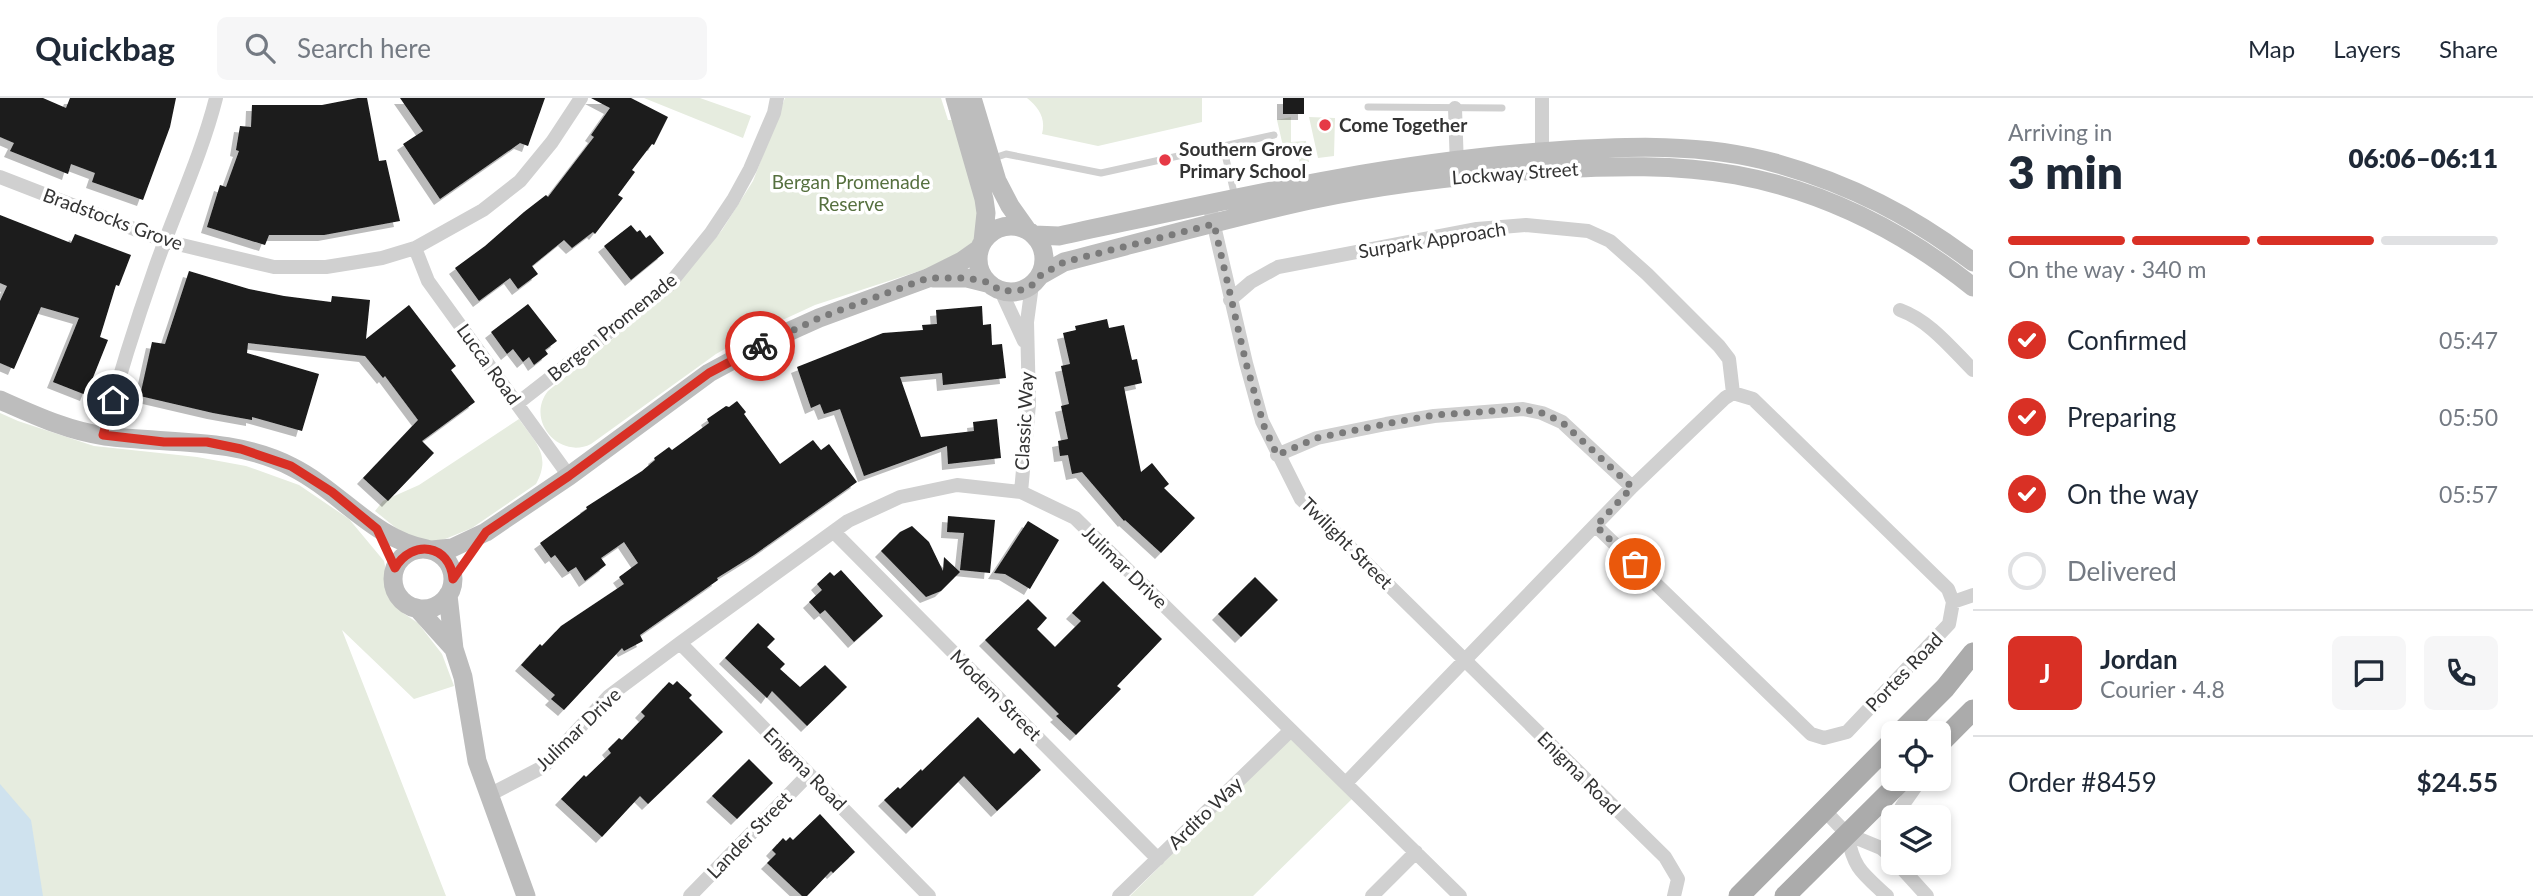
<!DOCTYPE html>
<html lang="en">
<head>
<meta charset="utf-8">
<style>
	body { margin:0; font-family:Lato,sans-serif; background:#f6f6f7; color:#1f2937; height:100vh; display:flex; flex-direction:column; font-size:26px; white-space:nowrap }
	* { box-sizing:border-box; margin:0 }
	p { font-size:23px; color:#747a83 }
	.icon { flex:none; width:38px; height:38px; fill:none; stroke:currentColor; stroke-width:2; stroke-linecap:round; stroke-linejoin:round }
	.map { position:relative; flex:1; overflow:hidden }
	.side { display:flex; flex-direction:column; background:#fff; width:560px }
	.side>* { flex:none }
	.fabs { position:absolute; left:1881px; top:623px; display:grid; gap:14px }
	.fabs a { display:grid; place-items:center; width:70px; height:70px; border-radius:10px; background:#fff; box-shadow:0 4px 10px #0003; font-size:35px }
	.pin { position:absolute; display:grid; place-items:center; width:60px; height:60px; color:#fff; margin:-30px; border:4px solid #fff; border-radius:50%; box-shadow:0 2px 7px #0007 }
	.courier { position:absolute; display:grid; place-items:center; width:70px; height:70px; margin:-35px; border:5px solid #d93025; border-radius:50%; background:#fff; color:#222; box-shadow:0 2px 9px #0007 }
	.headline em { font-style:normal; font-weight:800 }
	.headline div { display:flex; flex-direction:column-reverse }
	.headline { display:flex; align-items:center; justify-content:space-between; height:119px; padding:0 35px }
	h1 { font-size:46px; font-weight:800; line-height:52px }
	.bar { display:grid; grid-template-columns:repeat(4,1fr); gap:10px 7px; align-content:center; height:84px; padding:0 35px }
	.bar i { height:9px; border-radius:5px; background:#e0e1e3 }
	.bar .active { background:#d93025 }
	.bar p { grid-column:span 4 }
	.line { display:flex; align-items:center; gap:18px; padding:0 35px; border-top:2px solid #e0e1e3 }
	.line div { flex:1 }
	.round { display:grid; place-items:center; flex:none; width:74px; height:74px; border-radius:10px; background:#f6f6f7 }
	ol { padding:0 35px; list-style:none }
	li { display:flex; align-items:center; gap:21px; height:77px }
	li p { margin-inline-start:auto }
	li .icon { padding:7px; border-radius:50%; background:#d93025; color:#fff; stroke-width:4 }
	li:last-child { color:#747a83 }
	li i { width:38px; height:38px; border:4px solid #e0e1e3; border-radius:50% }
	header { display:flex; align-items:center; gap:42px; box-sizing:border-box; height:98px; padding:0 35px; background:#fff; border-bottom:2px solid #e0e1e3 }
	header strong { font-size:33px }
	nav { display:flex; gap:38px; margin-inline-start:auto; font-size:24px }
	.search { width:490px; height:63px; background:#f6f6f7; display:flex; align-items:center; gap:18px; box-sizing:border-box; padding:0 24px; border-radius:10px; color:#747a83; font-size:26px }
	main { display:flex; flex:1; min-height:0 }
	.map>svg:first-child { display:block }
	.green { fill:#e6ecdf }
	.water { fill:#cfe2ee }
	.building { fill:#1a1a1a; filter:url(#shadow) }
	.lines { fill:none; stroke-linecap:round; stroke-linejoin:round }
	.lane { stroke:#d0d0d0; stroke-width:7 }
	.street { stroke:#d0d0d0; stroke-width:14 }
	.secondary { stroke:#bdbdbd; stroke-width:19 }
	.primary { stroke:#ababab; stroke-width:21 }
	.done { stroke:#7a7a7a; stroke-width:7; stroke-dasharray:0 12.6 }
	.route { stroke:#d93025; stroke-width:9 }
	.poi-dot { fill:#e63946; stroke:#fff; stroke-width:2.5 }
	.labels { text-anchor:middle; stroke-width:7; stroke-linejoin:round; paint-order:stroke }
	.poi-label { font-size:19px; font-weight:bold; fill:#333; stroke:#fff; text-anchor:start }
	.street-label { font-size:19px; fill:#333; stroke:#fff }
	.park-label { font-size:19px; fill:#56703f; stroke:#fff }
</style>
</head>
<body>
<header>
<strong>Quickbag</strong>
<div class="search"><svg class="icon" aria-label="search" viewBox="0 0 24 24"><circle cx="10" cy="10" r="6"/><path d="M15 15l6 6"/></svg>Search here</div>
<nav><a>Map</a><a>Layers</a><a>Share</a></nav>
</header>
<main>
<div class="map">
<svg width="1973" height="798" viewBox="0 0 1973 798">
	<defs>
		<filter id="shadow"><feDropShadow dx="-6" dy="6" stdDeviation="0" flood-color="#0004"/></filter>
	</defs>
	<rect width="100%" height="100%" fill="#fff"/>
	<path class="green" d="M 644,0 L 700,0 L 751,18 L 743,40 Z
		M 785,0 L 941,0 L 948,22 L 953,22 L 979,113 L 976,142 L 944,165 L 815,207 L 748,238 L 716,256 L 591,346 C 559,362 525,322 548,293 L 670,194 L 722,132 L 753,83 Z
		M 1027,0 L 1202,0 L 1202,24 L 1098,48 L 1042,36 C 1046,20 1039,10 1027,0 Z
		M 1291,19 L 1291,44 L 1306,43 L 1309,64 L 1300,65 L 1297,55 L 1285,57 L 1277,22 Z
		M 1309,19 L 1335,20 L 1334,58 L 1318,60 Z
		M 0,315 L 18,323 L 94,348 L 197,359 L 246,368 L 299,387 L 349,421 L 384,463 L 391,497 L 403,515 L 418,525 L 442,556 L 454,588 L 414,601 L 342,532 L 446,798 L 0,798 Z
		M 519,321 C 535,344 552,357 536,386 L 472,430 L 433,446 L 401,434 L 375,413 L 383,403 L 419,387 Z
		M 1292,638 L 1353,700 L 1253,798 L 1130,798 Z"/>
	<path class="water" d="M 0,686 L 31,722 L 43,798 L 0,798 Z"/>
	<path class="building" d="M 0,0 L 43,0 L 66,10 L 70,0 L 176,0 L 170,29 L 143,102 L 92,84 L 95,75 L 71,66 L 68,76 L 10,53 L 14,45 L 0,39 Z
		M 358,0 L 367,0 L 379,63 L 386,62 L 400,123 L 324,137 L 269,137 L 265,147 L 207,129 L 220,87 L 226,89 L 239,53 L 236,52 L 240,28 L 251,29 L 252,7 L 322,7 Z
		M 400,0 L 545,0 L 528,48 L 520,45 L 440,101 L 403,46 L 423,33 Z
		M 591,0 L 631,0 L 668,19 L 654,47 L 652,46 L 632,72 L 635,74 L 618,97 L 623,100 L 595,136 L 593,134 L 572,150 L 564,142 L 532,168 L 538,176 L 518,191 L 510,180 L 479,203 L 455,170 L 485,148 L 524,114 L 546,97 L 548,99 L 594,39 L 591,37 L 610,10 Z
		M 1283,0 L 1304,0 L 1304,16 L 1283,16 Z
		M 0,117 L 71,145 L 75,136 L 131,157 L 119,188 L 116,187 L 100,239 L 108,242 L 86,297 L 53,284 L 79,220 L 41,209 L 14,271 L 0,265 L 0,203 L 7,188 L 0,185 Z
		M 631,127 L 637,134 L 640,132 L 646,140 L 650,137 L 664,155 L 631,182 L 604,148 Z
		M 189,173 L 249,191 L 284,198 L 331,204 L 332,198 L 370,202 L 366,241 L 409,207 L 456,268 L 451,272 L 475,304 L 422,343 L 434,355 L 388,403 L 363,380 L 418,322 L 385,278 L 383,280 L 365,258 L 248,245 L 247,255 L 319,276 L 302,333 L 252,319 L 252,322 L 213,315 L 140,298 L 152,244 L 165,246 Z
		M 528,206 L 557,243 L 545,252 L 548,256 L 534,267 L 529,259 L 523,264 L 513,251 L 507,256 L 491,234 Z
		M 982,208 L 983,227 L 991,226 L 992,247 L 1002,246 L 1006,280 L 943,287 L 942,275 L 900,279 L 921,339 L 974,333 L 973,324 L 997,321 L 1001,360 L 948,366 L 947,348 L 864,378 L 840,311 L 824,316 L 820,306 L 811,310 L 797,269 L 883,235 L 923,232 L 922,227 L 937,226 L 936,212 Z
		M 1107,221 L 1109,230 L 1124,227 L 1132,262 L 1137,261 L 1142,285 L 1124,289 L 1141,374 L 1152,365 L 1169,386 L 1164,390 L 1195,420 L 1161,455 L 1125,422 L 1124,423 L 1082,374 L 1072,376 L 1068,357 L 1060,358 L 1058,343 L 1068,341 L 1061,308 L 1069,306 L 1061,268 L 1070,266 L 1063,235 L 1076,232 L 1075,228 Z
		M 737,303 L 746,314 L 744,316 L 780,366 L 813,342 L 821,352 L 829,346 L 857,384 L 754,457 L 717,480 L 718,482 L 640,537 L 643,543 L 624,553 L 622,550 L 564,612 L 551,601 L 555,597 L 521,567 L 540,546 L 542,548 L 561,528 L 624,486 L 619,479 L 638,465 L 624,444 L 601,460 L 606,467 L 585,483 L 576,469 L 568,474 L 555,457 L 551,460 L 540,445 L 587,411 L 586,409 L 642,373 L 655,362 L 654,360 L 669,349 L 672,352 L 709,325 L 707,321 L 726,308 L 729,309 Z
		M 948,418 L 995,422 L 990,475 L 960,472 L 964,435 L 947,434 Z
		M 1028,423 L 1059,442 L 1030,491 L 1005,476 L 994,475 Z
		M 912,428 L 929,444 L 943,473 L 944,459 L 960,474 L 941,493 L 926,499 L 881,453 L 900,434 Z
		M 841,472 L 883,518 L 854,544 L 825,512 L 820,516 L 809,504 L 822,492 L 817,486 L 830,474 L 834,478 Z
		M 1255,479 L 1278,502 L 1241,539 L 1218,516 Z
		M 1103,483 L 1162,541 L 1117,588 L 1121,591 L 1076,637 L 1056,618 L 1059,616 L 985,542 L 1028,501 L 1047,520 L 1037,531 L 1055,549 L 1081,523 L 1072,515 Z
		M 758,525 L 775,541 L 767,549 L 785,566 L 780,571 L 800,589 L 825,567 L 847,589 L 807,628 L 772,593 L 767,600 L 725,560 Z
		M 677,583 L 692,597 L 689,600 L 723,634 L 648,706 L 640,698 L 602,739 L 561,701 L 584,677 L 586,679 L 611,655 L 608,651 L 619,640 L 622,642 L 645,618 L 641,614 L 669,584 L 673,587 Z
		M 978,619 L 1014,656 L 1020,650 L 1041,672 L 997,713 L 964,678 L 912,730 L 884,702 L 898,689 L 900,691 L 921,671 L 922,673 Z
		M 749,661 L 773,685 L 737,721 L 712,698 Z
		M 820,716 L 855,754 L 833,775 L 831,773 L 807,798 L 802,798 L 767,765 L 776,756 L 772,752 L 783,740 L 786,743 L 790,739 L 793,742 Z"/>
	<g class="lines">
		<path class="lane" d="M 1368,9 L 1502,10
			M 1223,48 L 1235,99
			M 991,61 L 1006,56 L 1101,75 L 1274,37"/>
		<path class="street" d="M 1542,0 L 1542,62
			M 1455,10 L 1457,69
			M 0,79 L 165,143 L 274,169 L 326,169 L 382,160 L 415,150 L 483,112 L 520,83 L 552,44 L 581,0
			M 1209,106 L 1246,265 L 1262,323 L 1301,401 L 1665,759 L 1678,781 L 1674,798
			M 415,150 L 428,183 L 569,378
			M 1001,193 L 1024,243
			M 1230,202 L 1251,184 L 1278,169 L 1477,131 L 1526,127 L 1588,133 L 1610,143 L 1647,176 L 1719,248 L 1729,261 L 1733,295
			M 1900,212 C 1930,223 1951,250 1973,272
			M 518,305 L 668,188 L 711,135 L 733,102 L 750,71 L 774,15 L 777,0
			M 103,337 C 118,282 135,227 154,173 C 174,115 201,59 216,0
			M 1277,357 L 1317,340 L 1386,326 L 1434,318 L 1523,311 L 1542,315 L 1562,324 L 1632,389
			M 1021,394 L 1029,306 L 1027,224 L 1032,187
			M 834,434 L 1158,761
			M 1953,504 L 1973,497
			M 680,545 L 929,798
			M 1346,685 L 1632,389 L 1725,300 L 1733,295 L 1753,301 L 1948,491 L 1953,504 L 1949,526 L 1847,634 L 1824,640 L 1811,636 L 1596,428
			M 489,697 L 543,669 L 609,598 L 680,545 L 848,423 L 900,399 L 957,387 L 1021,394 L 1075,420 L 1460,798
			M 1824,712 L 1847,736 L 1881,750 L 1894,761
			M 1897,719 L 1902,708 L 1921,681
			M 1847,736 C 1854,771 1861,774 1887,798
			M 1889,757 L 1894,727
			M 1897,765 L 1927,798
			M 690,798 L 809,676
			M 1119,798 L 1291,632
			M 1372,798 L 1416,754"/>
		<path class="secondary" d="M 955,0 L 984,101 L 986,115 L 983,143
			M 972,0 L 997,83 L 1010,108 L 1027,132
			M978 161a33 33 0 1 1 66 0a33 33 0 1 1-66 0Z
			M 1034,137 L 1059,138 C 1223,103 1386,64 1554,53 C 1628,48 1703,45 1775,65 C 1850,86 1912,118 1973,164
			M 1041,177 L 1064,164 C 1146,143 1228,120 1310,102 C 1390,85 1471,76 1552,71 C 1613,68 1675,66 1736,77 C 1824,93 1904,134 1973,189
			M 933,180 L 967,180 L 987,185
			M 0,302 C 34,317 68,333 105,338 C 168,346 234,339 292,369 C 340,393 373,441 427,451
			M393 481a30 30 0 1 1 60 0a30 30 0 1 1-60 0Z
			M 432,452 L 452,450 L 486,434 L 569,378 L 709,275 L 770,242 L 819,220 L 928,180 L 962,163 L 979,151
			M 448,497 L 454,551 L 463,579 L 477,663 L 526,798
			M 417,510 L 453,550"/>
		<path class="primary" d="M 1900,635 L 1945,590 L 1973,555
			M 1939,646 L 1973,612
			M 1739,798 L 1894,642
			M 1785,798 L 1903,681"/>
	</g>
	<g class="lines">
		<path class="done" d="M 760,248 L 819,220 L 928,180 L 967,180 L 987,184 L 1001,193 L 1022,192 L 1032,187 L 1041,177 L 1064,164 L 1214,126 L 1246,265 L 1264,328 L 1277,357 L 1317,340 L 1386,326 L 1434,317 L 1523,311 L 1542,315 L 1562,324 L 1632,389 L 1596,428 L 1635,466"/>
		<path class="route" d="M 113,302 L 103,337 L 164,344 L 207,344 L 241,351 L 291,368 L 332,394 L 377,431 L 395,470 C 412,441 450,446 453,481 L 486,434 L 569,378 L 709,275 L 760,248"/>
	</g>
	<g class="poi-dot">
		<circle cx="1325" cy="27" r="7"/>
		<circle cx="1165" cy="62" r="7"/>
	</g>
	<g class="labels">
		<g class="poi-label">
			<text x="1339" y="34">Come Together</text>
			<text x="1179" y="58">Southern Grove<tspan x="1179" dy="22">Primary School</tspan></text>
		</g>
		<g class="street-label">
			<text transform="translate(1515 75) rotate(-4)" y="7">Lockway Street</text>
			<text transform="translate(113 121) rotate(20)" y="7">Bradstocks Grove</text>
			<text transform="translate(1432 142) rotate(-9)" y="7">Surpark Approach</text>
			<text transform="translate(612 229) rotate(-39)" y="7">Bergen Promenade</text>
			<text transform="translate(489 266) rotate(54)" y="7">Lucca Road</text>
			<text transform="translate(1024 323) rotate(-87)" y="7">Classic Way</text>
			<text transform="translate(1347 445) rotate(45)" y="7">Twilight Street</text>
			<text transform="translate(1125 469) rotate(44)" y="7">Julimar Drive</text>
			<text transform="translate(1904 574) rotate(-46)" y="7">Portes Road</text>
			<text transform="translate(996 597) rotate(45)" y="7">Modem Street</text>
			<text transform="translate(578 631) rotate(-44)" y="7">Julimar Drive</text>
			<text transform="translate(805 671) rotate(45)" y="7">Enigma Road</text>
			<text transform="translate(1579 675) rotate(45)" y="7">Enigma Road</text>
			<text transform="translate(1205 715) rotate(-44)" y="7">Ardito Way</text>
			<text transform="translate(749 737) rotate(-46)" y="7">Lander Street</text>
		</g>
		<g class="park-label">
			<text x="851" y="91">Bergan Promenade<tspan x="851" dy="22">Reserve</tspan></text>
		</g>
	</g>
</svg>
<div class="fabs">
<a><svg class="icon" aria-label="locate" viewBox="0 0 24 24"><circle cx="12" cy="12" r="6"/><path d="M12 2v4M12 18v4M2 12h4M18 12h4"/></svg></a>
<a><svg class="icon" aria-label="layers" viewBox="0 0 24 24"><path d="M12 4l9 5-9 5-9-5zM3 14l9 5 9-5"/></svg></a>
</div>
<div class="pin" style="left:1635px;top:466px;background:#ea580c"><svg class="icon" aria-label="bag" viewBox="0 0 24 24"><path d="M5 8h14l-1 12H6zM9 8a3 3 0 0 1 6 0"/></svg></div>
<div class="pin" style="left:113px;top:302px;background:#1f2937"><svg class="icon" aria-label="home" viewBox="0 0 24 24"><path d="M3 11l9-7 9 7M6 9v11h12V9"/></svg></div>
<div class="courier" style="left:760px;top:248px"><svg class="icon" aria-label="bike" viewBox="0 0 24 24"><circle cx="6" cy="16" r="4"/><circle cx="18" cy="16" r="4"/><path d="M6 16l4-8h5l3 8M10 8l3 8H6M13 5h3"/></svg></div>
</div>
<section class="side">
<div class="headline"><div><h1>3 min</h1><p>Arriving in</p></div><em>06:06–06:11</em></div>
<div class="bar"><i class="active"></i><i class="active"></i><i class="active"></i><i></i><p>On the way · 340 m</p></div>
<ol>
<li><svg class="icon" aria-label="check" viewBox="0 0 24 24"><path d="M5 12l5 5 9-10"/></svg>Confirmed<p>05:47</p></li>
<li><svg class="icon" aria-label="check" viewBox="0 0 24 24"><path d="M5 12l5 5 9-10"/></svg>Preparing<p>05:50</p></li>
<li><svg class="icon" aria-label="check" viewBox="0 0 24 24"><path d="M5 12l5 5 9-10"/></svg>On the way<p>05:57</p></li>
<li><i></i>Delivered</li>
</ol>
<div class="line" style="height:126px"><b class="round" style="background:#d93025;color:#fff">J</b><div><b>Jordan</b><p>Courier · 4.8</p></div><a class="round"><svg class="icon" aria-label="chat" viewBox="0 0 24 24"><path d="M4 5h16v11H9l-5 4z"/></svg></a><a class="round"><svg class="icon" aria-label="phone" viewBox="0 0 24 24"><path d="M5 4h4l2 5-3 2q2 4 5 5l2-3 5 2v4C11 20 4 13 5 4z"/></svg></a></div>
<div class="line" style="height:91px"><div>Order #8459</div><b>$24.55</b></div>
</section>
</main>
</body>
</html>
